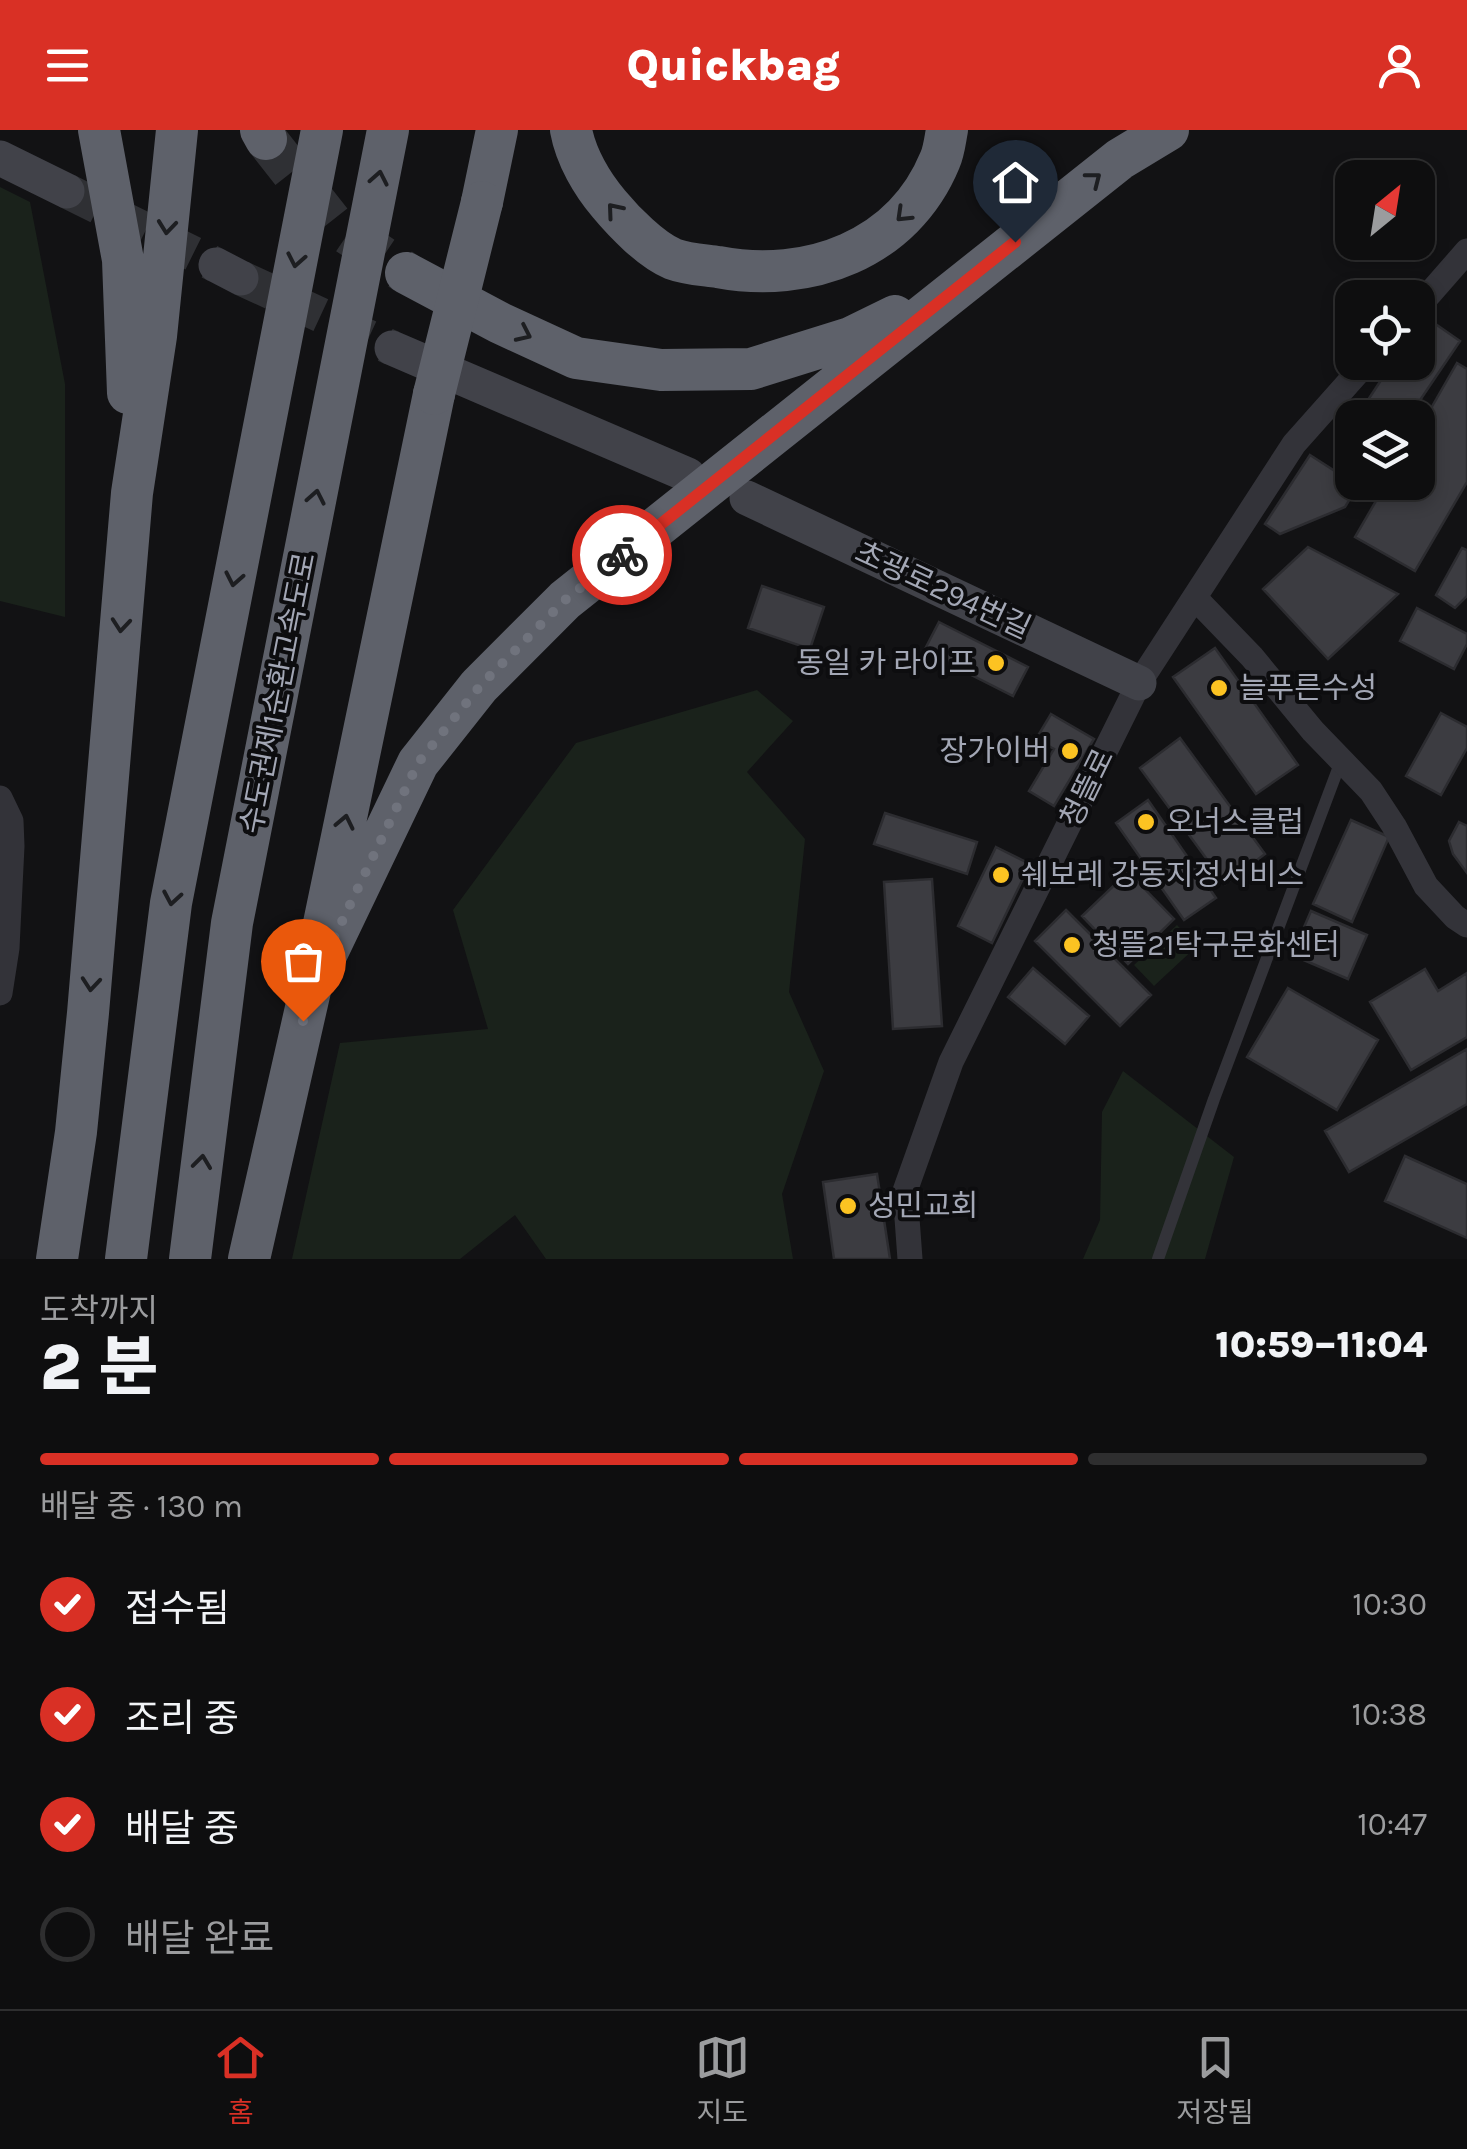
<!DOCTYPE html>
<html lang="ko">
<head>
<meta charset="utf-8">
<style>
	body { margin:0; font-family:Karla,"Noto Sans KR",sans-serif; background:#1c1c1d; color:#f1f3f6; height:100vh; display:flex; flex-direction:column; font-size:38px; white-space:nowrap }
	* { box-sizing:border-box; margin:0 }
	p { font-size:32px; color:#9b9c9e }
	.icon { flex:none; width:55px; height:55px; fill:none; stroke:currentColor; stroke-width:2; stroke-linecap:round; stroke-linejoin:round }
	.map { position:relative; height:1129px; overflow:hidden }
	.panel { display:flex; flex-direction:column; background:#0e0e0f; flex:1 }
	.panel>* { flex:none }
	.needle { width:65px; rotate:30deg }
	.fabs { position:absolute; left:1335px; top:30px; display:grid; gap:20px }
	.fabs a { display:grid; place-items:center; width:100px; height:100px; border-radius:20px; background:#0e0e0f; box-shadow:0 5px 15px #0003,0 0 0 2px #2e2e2f; font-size:50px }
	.pin { position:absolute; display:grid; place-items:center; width:85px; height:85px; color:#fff; margin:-102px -42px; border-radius:50% 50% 50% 0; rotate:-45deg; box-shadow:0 0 10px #0007 }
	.pin .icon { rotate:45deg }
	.courier { position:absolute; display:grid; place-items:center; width:100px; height:100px; margin:-50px; border:8px solid #d93025; border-radius:50%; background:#fff; color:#222; box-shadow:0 2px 12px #0007 }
	.summary em { font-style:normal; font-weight:800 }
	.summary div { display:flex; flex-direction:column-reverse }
	.summary { display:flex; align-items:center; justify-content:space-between; height:170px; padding:0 40px }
	h1 { font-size:65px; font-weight:800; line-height:75px }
	.bar { display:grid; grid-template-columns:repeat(4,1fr); gap:15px 10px; align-content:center; height:120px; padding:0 40px }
	.bar i { height:12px; border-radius:8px; background:#2e2e2f }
	.bar .on { background:#d93025 }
	.bar p { grid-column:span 4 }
	ol { padding:0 40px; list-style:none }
	li { display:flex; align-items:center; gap:30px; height:110px }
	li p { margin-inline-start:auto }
	li .icon { padding:10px; border-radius:50%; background:#d93025; color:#fff; stroke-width:4 }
	li:last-child { color:#9b9c9e }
	li i { width:55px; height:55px; border:5px solid #2e2e2f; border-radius:50% }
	header { display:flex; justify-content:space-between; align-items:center; height:130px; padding:0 40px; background:#d93025; color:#fff; font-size:45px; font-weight:800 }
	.tabs { display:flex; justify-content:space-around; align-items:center; height:140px; border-top:2px solid #2e2e2f; background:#0e0e0f; font-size:28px; color:#9b9c9e }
	.tabs a { display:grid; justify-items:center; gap:5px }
	.tabs .on { color:#d93025 }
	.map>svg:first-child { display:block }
	.green { fill:#1a221b }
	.building { fill:#3c3c41; stroke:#2c2c30; stroke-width:2.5 }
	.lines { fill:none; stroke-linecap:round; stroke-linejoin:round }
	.secondary-tunnel { stroke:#2f3034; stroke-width:35; stroke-dasharray:35 18; stroke-linecap:butt }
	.highway-tunnel { stroke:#2f3034; stroke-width:42; stroke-dasharray:42 21; stroke-linecap:butt }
	.lane { stroke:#333339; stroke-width:12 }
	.street { stroke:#333339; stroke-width:25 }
	.secondary { stroke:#414249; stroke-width:35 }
	.highway { stroke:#5e616a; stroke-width:42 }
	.highway-bridge { stroke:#5e616a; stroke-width:42 }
	.oneway { stroke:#1d1e21 }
	.done { stroke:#70737d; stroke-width:10; stroke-dasharray:0 18 }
	.route { stroke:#d93025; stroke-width:12 }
	.poi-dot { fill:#fcc322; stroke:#0d0d0f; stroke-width:4 }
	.labels { text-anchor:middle; stroke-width:8; stroke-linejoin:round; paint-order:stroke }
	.street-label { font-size:30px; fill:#a3a7b5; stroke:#0d0d0f }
	.poi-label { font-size:30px; fill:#a3a7b5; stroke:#0d0d0f; text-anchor:start }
</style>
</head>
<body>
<header><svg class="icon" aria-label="menu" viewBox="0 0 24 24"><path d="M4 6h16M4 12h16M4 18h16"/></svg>Quickbag<svg class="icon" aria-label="person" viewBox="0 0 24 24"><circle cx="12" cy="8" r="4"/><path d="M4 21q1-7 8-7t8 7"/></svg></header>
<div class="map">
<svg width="1467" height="1129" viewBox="0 0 1467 1129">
	<rect width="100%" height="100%" fill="#121214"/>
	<path class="green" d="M 0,57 L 30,72 L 65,254 L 65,487 L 0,471 Z
		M 757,560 L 793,591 L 747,642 L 805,709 L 789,862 L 824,941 L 782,1064 L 793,1129 L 546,1129 L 515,1085 L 460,1129 L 292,1129 L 340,913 L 488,899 L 453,780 L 576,613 Z
		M 1177,795 L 1197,816 L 1154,856 L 1134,835 Z
		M 1123,941 L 1234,1027 L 1205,1129 L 1083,1129 L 1100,1090 L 1102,982 Z"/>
	<path class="building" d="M 1424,186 L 1460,211 L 1408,288 L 1356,288 L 1393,232 L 1418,232 L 1418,195 Z
		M 1457,233 L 1467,239 L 1467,352 L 1415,441 L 1355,407 L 1387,352 L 1418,352 L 1418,301 Z
		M 1310,325 L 1358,356 L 1345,377 L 1280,404 L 1265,394 Z
		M 1308,417 L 1398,464 L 1328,529 L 1263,459 Z
		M 1462,418 L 1467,420 L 1467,466 L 1455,478 L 1436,465 Z
		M 762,456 L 824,477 L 810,519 L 748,498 Z
		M 1417,478 L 1467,504 L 1467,514 L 1454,539 L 1400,511 Z
		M 939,492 L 1028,537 L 1013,566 L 924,521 Z
		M 1215,518 L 1298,635 L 1256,664 L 1173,547 Z
		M 1441,583 L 1467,597 L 1467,618 L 1441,665 L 1406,646 Z
		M 1051,584 L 1094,609 L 1054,676 L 1029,661 L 1054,619 L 1036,609 Z
		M 1180,608 L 1265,724 L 1225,754 L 1140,638 Z
		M 1148,670 L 1216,768 L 1184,790 L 1116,693 Z
		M 885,683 L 977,712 L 967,744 L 874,714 Z
		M 1351,690 L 1389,707 L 1352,792 L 1313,774 Z
		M 1459,692 L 1467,696 L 1467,743 L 1453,724 L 1449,711 Z
		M 996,717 L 1030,734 L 992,813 L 958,796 Z
		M 1128,742 L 1174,789 L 1128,834 L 1082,786 Z
		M 932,749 L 942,896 L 893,899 L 884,752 Z
		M 1066,780 L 1151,865 L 1120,896 L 1035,811 Z
		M 1311,781 L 1367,805 L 1348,849 L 1292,825 Z
		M 1033,838 L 1089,886 L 1065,914 L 1008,867 Z
		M 1425,839 L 1438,861 L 1467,843 L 1467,907 L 1411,940 L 1370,872 Z
		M 1288,858 L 1378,910 L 1337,980 L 1247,927 Z
		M 1467,919 L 1467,974 L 1349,1042 L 1325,1001 Z
		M 1405,1026 L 1467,1054 L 1467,1108 L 1385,1071 Z
		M 877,1044 L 890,1129 L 834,1129 L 823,1052 Z"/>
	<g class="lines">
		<path class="secondary-tunnel" d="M 67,61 L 216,135
			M 241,148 L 392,218"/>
		<path class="highway-tunnel" d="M 266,9 L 332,93 L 406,143"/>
		<path class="lane" d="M 1158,1129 L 1214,969 L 1341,631"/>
		<path class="street" d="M 1418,177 L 1467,121
			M 1196,469 L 1252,527 L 1313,601 L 1371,661 L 1394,696 L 1426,756 L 1455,787 L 1467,795
			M 0,668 L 11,691 L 12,716 L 7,818 L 0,863
			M 910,1129 L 905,1061 L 951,932 L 1139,553 L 1294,314 L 1367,232"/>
		<path class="secondary" d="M 0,28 L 67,61
			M 216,135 L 241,148
			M 392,218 L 688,345
			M 747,368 L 1139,553"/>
		<path class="highway" d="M 99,0 L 123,130 L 128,263
			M 261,0 L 266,9
			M 571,0 C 576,27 592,54 609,74 C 624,92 651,120 673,129 C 686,134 704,135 718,137 C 808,154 903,120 940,30 C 944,21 945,10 947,0
			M 482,72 L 497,0
			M 406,143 L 500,193 L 576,228 L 661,240 L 751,239 L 850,208 L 895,186
			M 311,856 L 418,633 L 479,556 L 565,470 L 1120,29 L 1168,0
			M 57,1129 L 76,1002 L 88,883 L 132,363 L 156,206 L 177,0
			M 126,1129 L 171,773 L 322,0
			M 190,1129 L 232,793 L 388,0
			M 249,1129 L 311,856 L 434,264"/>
		<path class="highway-bridge" d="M 434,264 L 482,72"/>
	</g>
	<defs><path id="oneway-chevron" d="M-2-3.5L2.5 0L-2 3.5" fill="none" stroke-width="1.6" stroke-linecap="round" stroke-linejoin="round" transform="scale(2.5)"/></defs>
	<g class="oneway">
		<use href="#oneway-chevron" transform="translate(379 48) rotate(-79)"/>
		<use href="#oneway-chevron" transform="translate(1094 49) rotate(-38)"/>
		<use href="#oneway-chevron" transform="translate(614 80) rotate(-130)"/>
		<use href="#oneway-chevron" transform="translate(903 85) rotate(136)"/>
		<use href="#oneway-chevron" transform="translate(167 97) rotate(96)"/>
		<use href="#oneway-chevron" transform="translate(296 130) rotate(101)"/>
		<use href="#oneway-chevron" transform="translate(524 204) rotate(25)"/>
		<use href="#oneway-chevron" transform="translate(316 367) rotate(-79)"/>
		<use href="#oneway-chevron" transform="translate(234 449) rotate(101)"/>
		<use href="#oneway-chevron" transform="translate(121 495) rotate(95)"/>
		<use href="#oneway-chevron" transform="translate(345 692) rotate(-78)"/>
		<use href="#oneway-chevron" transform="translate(172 768) rotate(100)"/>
		<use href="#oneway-chevron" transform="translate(91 854) rotate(95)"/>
		<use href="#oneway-chevron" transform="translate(202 1032) rotate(-83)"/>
	</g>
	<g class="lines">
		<path class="done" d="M 303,891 L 311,856 L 418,633 L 480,556 L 565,470 L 622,425"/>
		<path class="route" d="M 622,425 L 1015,112"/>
	</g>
	<g class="poi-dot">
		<circle cx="996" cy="533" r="10"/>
		<circle cx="1219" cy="558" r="10"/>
		<circle cx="1070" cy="621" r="10"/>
		<circle cx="1146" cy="692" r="10"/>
		<circle cx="1001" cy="745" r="10"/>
		<circle cx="1072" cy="815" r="10"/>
		<circle cx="848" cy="1076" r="10"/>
	</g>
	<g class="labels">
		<g class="street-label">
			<text transform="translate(943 460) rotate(25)" y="10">초광로294번길</text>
			<text transform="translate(278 563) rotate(-79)" y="10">수도권제1순환고속도로</text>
			<text transform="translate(1087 658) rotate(-64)" y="10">청뜰로</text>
		</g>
		<g class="poi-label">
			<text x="976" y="543" text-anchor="end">동일 카 라이프</text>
			<text x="1239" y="568">늘푸른수성</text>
			<text x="1050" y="631" text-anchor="end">장가이버</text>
			<text x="1166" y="702">오너스클럽</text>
			<text x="1021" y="755">쉐보레 강동지정서비스</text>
			<text x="1092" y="825">청뜰21탁구문화센터</text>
			<text x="868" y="1086">성민교회</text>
		</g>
	</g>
</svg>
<div class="fabs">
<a><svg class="needle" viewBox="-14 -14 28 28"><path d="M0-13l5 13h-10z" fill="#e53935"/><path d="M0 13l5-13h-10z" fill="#9b9c9e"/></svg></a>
<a><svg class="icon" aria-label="locate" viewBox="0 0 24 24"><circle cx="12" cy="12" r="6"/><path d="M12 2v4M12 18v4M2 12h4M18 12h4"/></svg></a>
<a><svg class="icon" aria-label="layers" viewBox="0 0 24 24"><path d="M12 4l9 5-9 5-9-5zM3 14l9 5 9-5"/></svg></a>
</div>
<div class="pin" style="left:303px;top:891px;background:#ea580c"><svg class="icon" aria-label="bag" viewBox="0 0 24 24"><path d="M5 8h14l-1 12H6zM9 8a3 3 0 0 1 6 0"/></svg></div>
<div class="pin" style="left:1015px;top:112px;background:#1f2937"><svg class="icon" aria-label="home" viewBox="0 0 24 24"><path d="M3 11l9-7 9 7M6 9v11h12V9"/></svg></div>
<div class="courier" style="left:622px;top:425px"><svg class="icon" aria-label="bike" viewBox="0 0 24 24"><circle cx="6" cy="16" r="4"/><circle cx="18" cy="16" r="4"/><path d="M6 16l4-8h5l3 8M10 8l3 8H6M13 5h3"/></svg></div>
</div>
<section class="panel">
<div class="summary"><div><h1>2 분</h1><p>도착까지</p></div><em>10:59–11:04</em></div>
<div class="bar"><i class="on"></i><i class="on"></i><i class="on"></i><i></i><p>배달 중 · 130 m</p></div>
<ol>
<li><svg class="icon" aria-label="check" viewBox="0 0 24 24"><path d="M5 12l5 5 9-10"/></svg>접수됨<p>10:30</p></li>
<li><svg class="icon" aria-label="check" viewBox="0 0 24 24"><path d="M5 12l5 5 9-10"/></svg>조리 중<p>10:38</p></li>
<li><svg class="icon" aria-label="check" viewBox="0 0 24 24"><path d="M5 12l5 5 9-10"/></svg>배달 중<p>10:47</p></li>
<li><i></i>배달 완료</li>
</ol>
</section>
<nav class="tabs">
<a class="on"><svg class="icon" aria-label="home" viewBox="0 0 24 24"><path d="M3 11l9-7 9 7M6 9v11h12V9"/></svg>홈</a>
<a><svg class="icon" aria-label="map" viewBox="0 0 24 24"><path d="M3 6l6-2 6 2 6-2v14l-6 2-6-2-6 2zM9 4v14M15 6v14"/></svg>지도</a>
<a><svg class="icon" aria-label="saved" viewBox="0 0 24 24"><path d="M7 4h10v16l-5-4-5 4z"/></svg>저장됨</a>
</nav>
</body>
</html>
